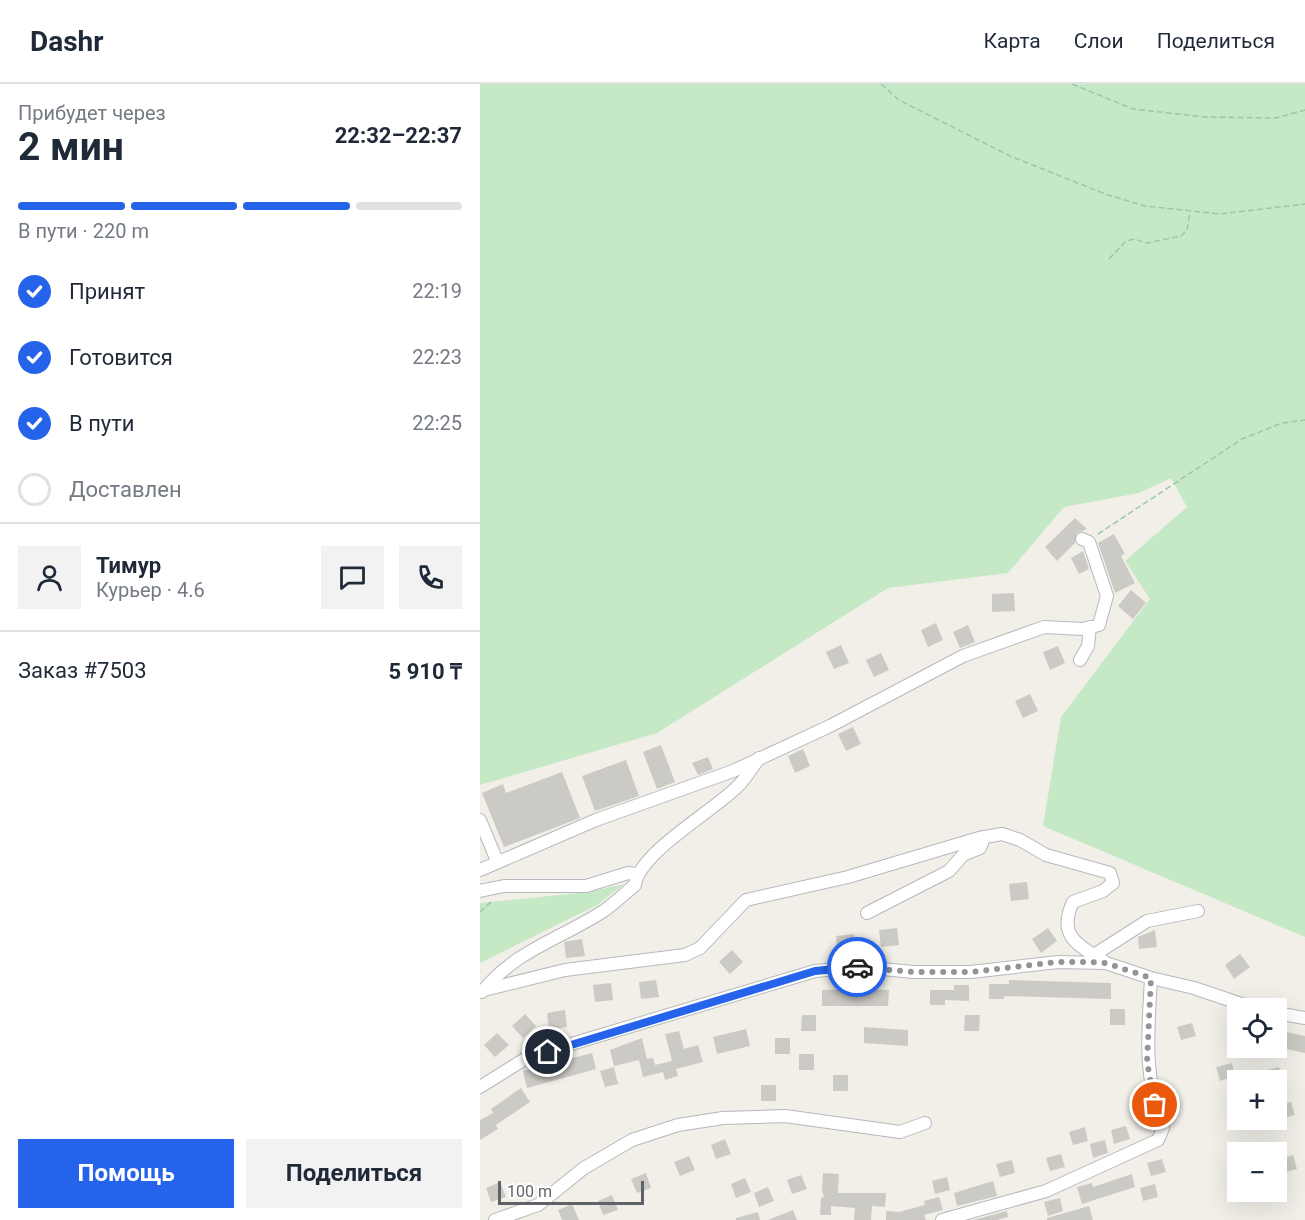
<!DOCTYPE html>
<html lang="ru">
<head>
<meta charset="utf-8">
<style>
	body { margin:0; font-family:Roboto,sans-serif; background:#f2f2f3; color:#1f2937; height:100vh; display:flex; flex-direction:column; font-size:22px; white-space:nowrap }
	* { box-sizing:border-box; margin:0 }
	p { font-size:20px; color:#747a83 }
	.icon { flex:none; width:33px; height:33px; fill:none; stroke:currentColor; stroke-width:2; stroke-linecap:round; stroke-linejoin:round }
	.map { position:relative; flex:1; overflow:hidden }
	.details { display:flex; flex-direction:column; background:#fff; width:480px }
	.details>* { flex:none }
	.controls { position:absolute; left:747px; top:914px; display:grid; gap:12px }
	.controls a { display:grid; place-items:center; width:60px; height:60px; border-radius:0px; background:#fff; box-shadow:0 6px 24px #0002; font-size:30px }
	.scale { position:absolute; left:18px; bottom:15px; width:146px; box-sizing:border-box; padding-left:6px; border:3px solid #5f6368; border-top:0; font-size:16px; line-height:21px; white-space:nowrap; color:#5f6368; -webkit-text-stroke:4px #fff; paint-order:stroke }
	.pin { position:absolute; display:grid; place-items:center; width:51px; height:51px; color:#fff; margin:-26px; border:3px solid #fff; border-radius:50%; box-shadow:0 2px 6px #0007 }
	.courier { position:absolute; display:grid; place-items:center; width:60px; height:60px; margin:-30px; border:4px solid #2563eb; border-radius:50%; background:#fff; color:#222; box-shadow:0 2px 8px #0007 }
	.head em { font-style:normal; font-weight:700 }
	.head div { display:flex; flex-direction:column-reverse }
	.head { display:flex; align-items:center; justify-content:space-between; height:102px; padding:0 18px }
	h1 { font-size:39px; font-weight:700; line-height:45px }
	.bar { display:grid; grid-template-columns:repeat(4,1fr); gap:9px 6px; align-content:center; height:72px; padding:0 18px }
	.bar i { height:8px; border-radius:4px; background:#e0e1e3 }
	.bar .current { background:#2563eb }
	.bar p { grid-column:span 4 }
	.line { display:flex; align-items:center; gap:15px; padding:0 18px; border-top:2px solid #e0e1e3 }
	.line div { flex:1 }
	.round { display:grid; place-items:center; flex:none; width:63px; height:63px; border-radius:0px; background:#f2f2f3 }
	ol { padding:0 18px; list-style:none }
	li { display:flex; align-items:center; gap:18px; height:66px }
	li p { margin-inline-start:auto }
	li .icon { padding:6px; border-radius:50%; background:#2563eb; color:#fff; stroke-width:4 }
	li:last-child { color:#747a83 }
	li i { width:33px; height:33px; border:3px solid #e0e1e3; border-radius:50% }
	.primary-button { display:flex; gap:12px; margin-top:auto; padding:12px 18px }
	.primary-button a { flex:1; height:69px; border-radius:0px; background:#2563eb; color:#fff; font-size:24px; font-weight:700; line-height:69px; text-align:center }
	.primary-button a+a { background:#f2f2f3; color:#1f2937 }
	header { display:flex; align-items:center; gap:36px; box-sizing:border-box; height:84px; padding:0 30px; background:#fff; border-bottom:2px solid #e0e1e3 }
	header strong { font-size:28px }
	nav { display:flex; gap:33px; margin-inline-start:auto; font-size:21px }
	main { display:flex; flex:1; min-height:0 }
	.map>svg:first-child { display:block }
	.green { fill:#c5e8c5 }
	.building { fill:#cccac5 }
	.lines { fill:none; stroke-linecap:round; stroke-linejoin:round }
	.minor-casing { stroke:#b5b8bc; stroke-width:14 }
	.path { stroke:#9cc7a9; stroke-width:1.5; stroke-dasharray:6 3; stroke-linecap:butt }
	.minor { stroke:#fff; stroke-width:12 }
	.done { stroke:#929495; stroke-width:6; stroke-dasharray:0 10.8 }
	.route { stroke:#2563eb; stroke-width:8 }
</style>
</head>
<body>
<header>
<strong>Dashr</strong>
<nav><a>Карта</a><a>Слои</a><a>Поделиться</a></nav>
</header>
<main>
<section class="details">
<div class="head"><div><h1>2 мин</h1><p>Прибудет через</p></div><em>22:32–22:37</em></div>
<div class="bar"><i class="current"></i><i class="current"></i><i class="current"></i><i></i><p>В пути · 220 m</p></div>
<ol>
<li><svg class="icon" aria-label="check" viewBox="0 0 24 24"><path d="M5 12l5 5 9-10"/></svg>Принят<p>22:19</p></li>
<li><svg class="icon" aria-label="check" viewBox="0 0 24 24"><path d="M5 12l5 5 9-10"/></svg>Готовится<p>22:23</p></li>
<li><svg class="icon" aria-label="check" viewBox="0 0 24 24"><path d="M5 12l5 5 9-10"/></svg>В пути<p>22:25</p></li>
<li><i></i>Доставлен</li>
</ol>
<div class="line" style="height:108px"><a class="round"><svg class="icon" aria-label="person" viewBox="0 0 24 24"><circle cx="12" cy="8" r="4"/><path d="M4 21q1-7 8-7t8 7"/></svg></a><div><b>Тимур</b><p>Курьер · 4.6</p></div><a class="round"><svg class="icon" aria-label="chat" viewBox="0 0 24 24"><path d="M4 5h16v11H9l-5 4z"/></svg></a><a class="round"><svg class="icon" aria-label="phone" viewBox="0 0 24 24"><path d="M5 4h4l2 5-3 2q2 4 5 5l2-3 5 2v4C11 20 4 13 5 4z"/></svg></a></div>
<div class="line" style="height:78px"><div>Заказ #7503</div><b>5 910 ₸</b></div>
<div class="primary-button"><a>Помощь</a><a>Поделиться</a></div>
</section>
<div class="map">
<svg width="825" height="1136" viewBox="0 0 825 1136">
	<rect width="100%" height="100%" fill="#f1efe8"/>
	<path class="green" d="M 0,0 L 825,0 L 825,853 L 563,742 L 581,633 L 670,515 L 645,477 L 707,423 L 691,394 L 659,409 L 584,423 L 528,489 L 408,504 L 177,649 L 0,701 Z
		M 144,800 L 117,821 L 0,879 L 0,819 L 109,808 Z"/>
	<path class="building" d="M 595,434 L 607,445 L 597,449 L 595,459 L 577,477 L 565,463 Z
		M 634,450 L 645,470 L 641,472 L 655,499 L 635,509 L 618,459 Z
		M 603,467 L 609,485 L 599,490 L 591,474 Z
		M 651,506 L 666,519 L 653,535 L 638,522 Z
		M 534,509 L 535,527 L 512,528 L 512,510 Z
		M 456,539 L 463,556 L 448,563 L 441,546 Z
		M 488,541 L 495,558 L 480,564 L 473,548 Z
		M 361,561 L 369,579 L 354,585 L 346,568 Z
		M 578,562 L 585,579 L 570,586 L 563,568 Z
		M 401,569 L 409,586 L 394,593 L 386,576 Z
		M 550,610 L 558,627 L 543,634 L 535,617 Z
		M 373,643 L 381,660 L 366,667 L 358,650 Z
		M 181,661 L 195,698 L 177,705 L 163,668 Z
		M 323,665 L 330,682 L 315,689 L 308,672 Z
		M 228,673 L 233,685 L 218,691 L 212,679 Z
		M 146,676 L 159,712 L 115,727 L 102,692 Z
		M 82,688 L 100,734 L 24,763 L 2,709 L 23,700 L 26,709 Z
		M 547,798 L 549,815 L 531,817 L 529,800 Z
		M 417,844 L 419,861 L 401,863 L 399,846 Z
		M 568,844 L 577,857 L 561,869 L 552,855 Z
		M 675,846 L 677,863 L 659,865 L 658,853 Z
		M 374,850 L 377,867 L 358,869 L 356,852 Z
		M 102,855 L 105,872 L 86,874 L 84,858 Z
		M 252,866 L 263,878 L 250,890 L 239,878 Z
		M 760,870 L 770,883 L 754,895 L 745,881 Z
		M 176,896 L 179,913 L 161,915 L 159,898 Z
		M 529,896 L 631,899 L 631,915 L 524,912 L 524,915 L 509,915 L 509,900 L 529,900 Z
		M 131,899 L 133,916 L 115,918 L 113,901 Z
		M 474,901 L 489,901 L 489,917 L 465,916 L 465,921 L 450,921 L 450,906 L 474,906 Z
		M 367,905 L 409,906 L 408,922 L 342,922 L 342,906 Z
		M 630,925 L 645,925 L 645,941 L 630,941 Z
		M 85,926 L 87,943 L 69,946 L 67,929 Z
		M 45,930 L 56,942 L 43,954 L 32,942 Z
		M 322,931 L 336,931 L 336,947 L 321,947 Z
		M 485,931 L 500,931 L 499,947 L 484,947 Z
		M 712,939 L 716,952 L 701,956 L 697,943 Z
		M 384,943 L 428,946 L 428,962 L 384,959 Z
		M 266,945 L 270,962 L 237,970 L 233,953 Z
		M 199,947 L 204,965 L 218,961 L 223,978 L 196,985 L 198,992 L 185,996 L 183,988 L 163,993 L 159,976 L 134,982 L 130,966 L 162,954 L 167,975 L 173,974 L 175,981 L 192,977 L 185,950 Z
		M 801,947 L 825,952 L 825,969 L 797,963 Z
		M 17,949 L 29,961 L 15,973 L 4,961 Z
		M 295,954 L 310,954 L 310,970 L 295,970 Z
		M 112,969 L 116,985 L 47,1004 L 43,987 Z
		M 319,970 L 334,970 L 334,986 L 319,986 Z
		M 752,979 L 755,992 L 740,997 L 736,983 Z
		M 134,983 L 138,1000 L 125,1003 L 120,987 Z
		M 799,983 L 802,996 L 786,996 L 783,987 Z
		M 353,991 L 368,991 L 368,1007 L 353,1007 Z
		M 281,1001 L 296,1001 L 296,1017 L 281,1017 Z
		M 41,1004 L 50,1018 L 16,1041 L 18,1045 L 0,1056 L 0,1036 L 13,1029 L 11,1025 Z
		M 811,1018 L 815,1031 L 800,1035 L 796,1022 Z
		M 646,1042 L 650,1055 L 634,1060 L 631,1046 Z
		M 605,1043 L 608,1057 L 593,1061 L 589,1048 Z
		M 245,1055 L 251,1070 L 236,1075 L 231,1061 Z
		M 625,1056 L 628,1069 L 613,1074 L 610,1060 Z
		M 581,1070 L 585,1083 L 570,1087 L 566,1074 Z
		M 813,1071 L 817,1085 L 802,1089 L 798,1076 Z
		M 209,1072 L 215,1086 L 200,1092 L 194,1078 Z
		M 682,1075 L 686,1088 L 671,1092 L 667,1079 Z
		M 532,1076 L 535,1089 L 520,1093 L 516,1080 Z
		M 166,1089 L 171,1104 L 157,1109 L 151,1095 Z
		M 343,1089 L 359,1090 L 358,1109 L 406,1109 L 405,1123 L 392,1122 L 391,1136 L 374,1136 L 375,1124 L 351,1122 L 351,1131 L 340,1131 L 341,1114 L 344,1113 L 342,1106 Z
		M 652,1090 L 655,1103 L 602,1120 L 597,1103 L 612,1099 L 613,1103 Z
		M 321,1091 L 327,1105 L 312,1110 L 307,1096 Z
		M 467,1093 L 470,1106 L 455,1110 L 452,1097 Z
		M 265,1094 L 271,1108 L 256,1114 L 251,1100 Z
		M 513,1097 L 517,1112 L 477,1122 L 474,1109 Z
		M 20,1098 L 26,1113 L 11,1118 L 6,1104 Z
		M 675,1100 L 678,1113 L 663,1117 L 660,1104 Z
		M 288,1103 L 294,1117 L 279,1123 L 274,1109 Z
		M 132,1111 L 138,1126 L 123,1131 L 118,1117 Z
		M 459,1113 L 463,1126 L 444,1131 L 446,1136 L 406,1136 L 406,1127 L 419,1128 L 445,1121 L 444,1117 Z
		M 580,1114 L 583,1127 L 568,1132 L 564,1118 Z
		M 92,1120 L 99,1136 L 82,1136 L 78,1126 Z
		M 609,1122 L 613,1136 L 567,1136 L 567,1134 Z
		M 313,1126 L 317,1136 L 288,1136 Z
		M 527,1127 L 528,1133 L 517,1136 L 493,1136 Z
		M 278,1128 L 280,1136 L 256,1136 L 256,1134 Z"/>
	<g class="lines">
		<g class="minor-casing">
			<path id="minor" d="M 600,576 L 608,562 L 610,543
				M 0,736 L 15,772
				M 0,786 L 116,736 L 253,687 L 350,642 L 483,572 L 564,543 L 603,545 L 619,541 L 627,512 L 609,458 L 602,455
				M 0,807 L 24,802 L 106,802 L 148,789 L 157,790
				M 387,829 L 469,787 L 483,771 L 500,764 L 502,759 L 499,754
				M 614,871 L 667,837 L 718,827
				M 4,906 L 85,886 L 205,871 L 220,864 L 266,816 L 368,793 L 499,754 L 522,750 L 540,756 L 566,771 L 630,789 L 633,799 L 623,807 L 593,818 C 576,854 601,862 626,879
				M 2,908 C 36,866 78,856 122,828 C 134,820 144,810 155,801 C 159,768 236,726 260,700 C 267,692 273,683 279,674
				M 796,929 L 825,934
				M 0,1003 L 48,973 L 335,887 L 382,883 L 433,888 L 491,888 L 578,878 L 626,879 L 671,894 L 714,904 L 773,924
				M 15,1136 L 58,1121 L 104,1084 L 152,1056 L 198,1041 L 243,1034 L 305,1032 L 420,1048 L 445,1039
				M 462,1136 L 566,1107 L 678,1056 L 683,1044 C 663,988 668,952 671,894"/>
		</g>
		<path class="path" d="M 401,0 L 419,16 L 530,72 L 628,111 L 665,122 L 740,130 L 825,120
			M 592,0 L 653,25 L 725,33 L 796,34 L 825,26
			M 629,175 L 646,157 L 654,155 L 667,159 L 701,152 L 707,146 L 710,128
			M 618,450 L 762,355 L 802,339 L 825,336
			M 0,828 L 12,817"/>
		<use href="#minor" class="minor"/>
	</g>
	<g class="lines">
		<path class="done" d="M 377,883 L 433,888 L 491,888 L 578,878 L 609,878 L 626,879 L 671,894 L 667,978 L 675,1021"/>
		<path class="route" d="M 68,968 L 335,887 L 377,883"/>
	</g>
</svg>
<div class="controls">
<a><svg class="icon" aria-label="locate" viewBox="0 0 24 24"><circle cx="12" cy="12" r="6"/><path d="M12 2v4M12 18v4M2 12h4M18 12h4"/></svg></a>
<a>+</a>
<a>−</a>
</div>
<div class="scale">100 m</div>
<div class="pin" style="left:675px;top:1021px;background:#ea580c"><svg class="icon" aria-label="bag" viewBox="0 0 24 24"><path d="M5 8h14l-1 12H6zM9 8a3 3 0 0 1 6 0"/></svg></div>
<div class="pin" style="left:68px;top:968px;background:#1f2937"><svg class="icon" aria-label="home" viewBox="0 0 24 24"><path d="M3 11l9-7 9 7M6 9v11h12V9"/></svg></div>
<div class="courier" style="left:377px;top:883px"><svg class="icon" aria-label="car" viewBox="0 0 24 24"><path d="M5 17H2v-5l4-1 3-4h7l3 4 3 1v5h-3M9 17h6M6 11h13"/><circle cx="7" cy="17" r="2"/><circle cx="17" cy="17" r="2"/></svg></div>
</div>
</main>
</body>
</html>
